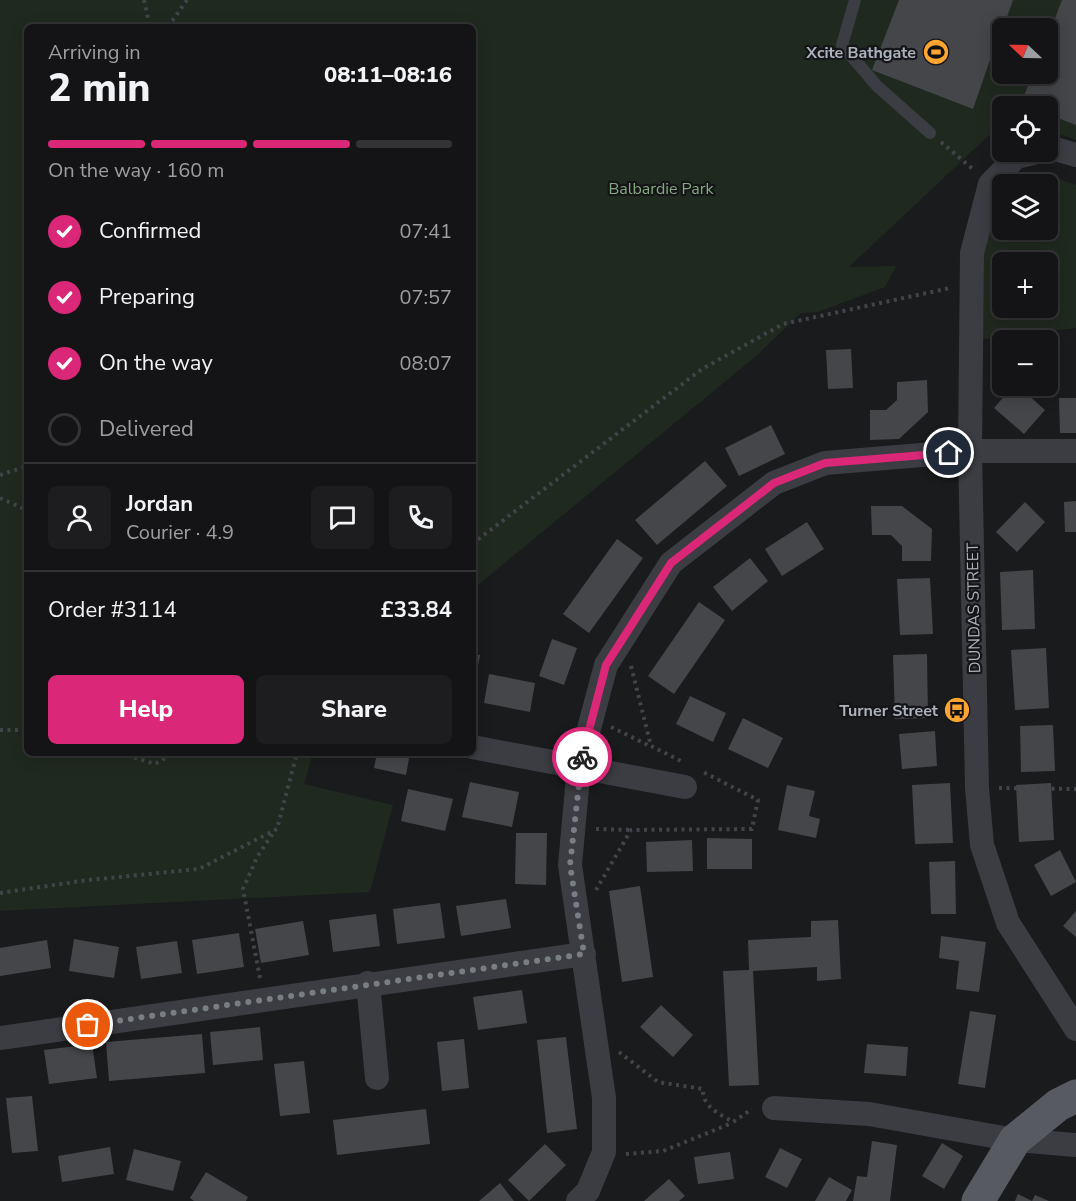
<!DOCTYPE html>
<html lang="en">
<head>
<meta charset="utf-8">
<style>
	body { margin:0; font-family:"Nunito Sans",sans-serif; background:#1d1d1f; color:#f1f3f6; height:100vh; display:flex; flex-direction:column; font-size:22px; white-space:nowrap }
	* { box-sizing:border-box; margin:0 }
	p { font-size:20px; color:#9d9ea1 }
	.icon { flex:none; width:33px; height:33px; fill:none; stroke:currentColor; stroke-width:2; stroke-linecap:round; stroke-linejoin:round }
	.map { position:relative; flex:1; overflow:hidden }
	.panel { position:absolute; left:24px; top:24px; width:452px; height:732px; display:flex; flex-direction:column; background:#141416; border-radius:9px; box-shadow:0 3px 15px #0003,0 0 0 2px #333335 }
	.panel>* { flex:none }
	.needle { width:39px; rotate:292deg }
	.buttons { position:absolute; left:992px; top:18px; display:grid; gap:12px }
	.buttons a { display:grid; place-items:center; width:66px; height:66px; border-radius:9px; background:#141416; box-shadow:0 3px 15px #0003,0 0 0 2px #333335; font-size:30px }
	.pin { position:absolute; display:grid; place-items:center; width:51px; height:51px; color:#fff; margin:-26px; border:3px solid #fff; border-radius:50%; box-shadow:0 2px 6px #0007 }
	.courier { position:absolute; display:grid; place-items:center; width:60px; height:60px; margin:-30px; border:4px solid #db2777; border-radius:50%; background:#fff; color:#222; box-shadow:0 2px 8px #0007 }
	.overview em { font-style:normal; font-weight:800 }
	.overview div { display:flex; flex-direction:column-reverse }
	.overview { display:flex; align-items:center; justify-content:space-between; height:102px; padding:0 24px }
	h1 { font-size:39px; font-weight:800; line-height:45px }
	.bar { display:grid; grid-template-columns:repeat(4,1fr); gap:9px 6px; align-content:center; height:72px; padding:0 24px }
	.bar i { height:8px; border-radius:4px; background:#333335 }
	.bar .on { background:#db2777 }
	.bar p { grid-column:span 4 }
	.line { display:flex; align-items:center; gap:15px; padding:0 24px; border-top:2px solid #333335 }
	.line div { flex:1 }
	.round { display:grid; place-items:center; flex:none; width:63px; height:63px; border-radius:9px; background:#1d1d1f }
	ol { padding:0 24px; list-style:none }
	li { display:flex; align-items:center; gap:18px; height:66px }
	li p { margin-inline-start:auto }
	li .icon { padding:6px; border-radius:50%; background:#db2777; color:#fff; stroke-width:4 }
	li:last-child { color:#9d9ea1 }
	li i { width:33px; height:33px; border:3px solid #333335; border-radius:50% }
	.cta { display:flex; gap:12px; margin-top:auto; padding:12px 24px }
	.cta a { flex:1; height:69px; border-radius:9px; background:#db2777; color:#fff; font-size:24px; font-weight:800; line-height:69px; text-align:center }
	.cta a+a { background:#1d1d1f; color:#f1f3f6 }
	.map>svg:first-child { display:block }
	.green { fill:#202920; fill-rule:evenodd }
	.building { fill:#44464a }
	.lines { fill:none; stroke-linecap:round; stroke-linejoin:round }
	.path { stroke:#414449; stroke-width:4; stroke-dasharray:3 4.5; stroke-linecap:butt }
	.service { stroke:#3b3d42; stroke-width:12 }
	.minor { stroke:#3b3d42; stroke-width:24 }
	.primary { stroke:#575a61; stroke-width:33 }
	.done { stroke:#797e85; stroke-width:6; stroke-dasharray:0 10.8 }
	.route { stroke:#db2777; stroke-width:8 }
	.labels { text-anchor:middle; stroke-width:4.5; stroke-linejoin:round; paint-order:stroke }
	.poi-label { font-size:16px; font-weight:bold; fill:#acb3bd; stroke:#151518; text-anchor:end }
	.park-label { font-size:16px; fill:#84a982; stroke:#151518 }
	.street-label { font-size:16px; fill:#acb3bd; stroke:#151518 }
</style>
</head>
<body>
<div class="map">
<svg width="1076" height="1201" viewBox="0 0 1076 1201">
	<rect width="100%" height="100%" fill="#1a1b1d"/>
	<path class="green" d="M 0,0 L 1076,0 L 1076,140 L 1047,130 L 1047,106 L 1002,106 L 1002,123 L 849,267 L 896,266 L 885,287 L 818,312 L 801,313 L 755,357 L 473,589 L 472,27 L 27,27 L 27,753 L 313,753 L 304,784 L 393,805 L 370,892 L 0,911 ZM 1002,28 L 1047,28 L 1047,74 L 1002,74 Z
		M 1044,174 L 1076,185 L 1076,328 L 977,340 L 976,278 L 1002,182 ZM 1002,184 L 1047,184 L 1047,230 L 1002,230 ZM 1002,262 L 1047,262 L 1047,308 L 1002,308 Z"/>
	<path class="building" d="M 899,0 L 1013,0 L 1007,17 L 1036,28 L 1002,28 L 1002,35 L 999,34 L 973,109 L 872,70 Z
		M 1062,0 L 1076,0 L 1076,125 L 1047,114 L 1047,106 L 1029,106 L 1021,103 L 1033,74 L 1047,74 L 1047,33 L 1049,34 Z
		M 851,349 L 853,388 L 828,389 L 826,350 Z
		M 927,380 L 928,412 L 899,439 L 870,440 L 870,410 L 886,410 L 897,400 L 897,382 Z
		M 1013,386 L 1018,386 L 1045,410 L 1024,434 L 994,408 Z
		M 1059,398 L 1076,398 L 1076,433 L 1060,433 Z
		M 771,425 L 785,454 L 739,476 L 725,448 Z
		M 705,461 L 727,486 L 657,545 L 635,520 Z
		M 1076,501 L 1076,532 L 1065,532 L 1064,502 Z
		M 1025,502 L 1045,522 L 1017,552 L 996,532 Z
		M 871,506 L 902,506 L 932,529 L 931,561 L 902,561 L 902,546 L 891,535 L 872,535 Z
		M 807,522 L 824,549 L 782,576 L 765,549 Z
		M 617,539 L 643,558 L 589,633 L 563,614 Z
		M 750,558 L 768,581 L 732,611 L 713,587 Z
		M 1033,570 L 1035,629 L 1002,630 L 1000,572 Z
		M 930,578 L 933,634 L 900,635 L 897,579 Z
		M 699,602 L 725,620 L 674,694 L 648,676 Z
		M 552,639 L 577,648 L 564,685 L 539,676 Z
		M 1046,648 L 1049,708 L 1015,710 L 1011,650 Z
		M 472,654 L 480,655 L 474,687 L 472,686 Z
		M 927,654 L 928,718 L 895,719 L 893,655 Z
		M 489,674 L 535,683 L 530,712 L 484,703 Z
		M 690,696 L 726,713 L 713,742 L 676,724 Z
		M 743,718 L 783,738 L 768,768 L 728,749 Z
		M 1053,725 L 1055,771 L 1021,772 L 1020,726 Z
		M 935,731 L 937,766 L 902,769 L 899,734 Z
		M 377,753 L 410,753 L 406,775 L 374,768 Z
		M 470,782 L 519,792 L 512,827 L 462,817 Z
		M 950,783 L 953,843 L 915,844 L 912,785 Z
		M 1051,783 L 1054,840 L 1019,842 L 1016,785 Z
		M 787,785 L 815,791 L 809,816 L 820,819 L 816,838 L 778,830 Z
		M 408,789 L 453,799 L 445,831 L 401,821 Z
		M 516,833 L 547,833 L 546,885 L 515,884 Z
		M 707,838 L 752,839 L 752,869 L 707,869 Z
		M 692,840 L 693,871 L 647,872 L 646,842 Z
		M 1060,850 L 1076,882 L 1051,896 L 1034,865 Z
		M 955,861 L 956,914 L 931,914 L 929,862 Z
		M 640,886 L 653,977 L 622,982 L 609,891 Z
		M 506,899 L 511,928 L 461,936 L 456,906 Z
		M 440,903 L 445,938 L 397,944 L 393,909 Z
		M 1076,911 L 1076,937 L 1063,926 Z
		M 376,914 L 380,946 L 333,952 L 329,920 Z
		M 838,920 L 841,979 L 817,981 L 817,967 L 753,971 L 759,1085 L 729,1086 L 723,971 L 749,970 L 748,940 L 811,937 L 811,921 Z
		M 303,921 L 309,955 L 261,963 L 255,929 Z
		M 239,933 L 244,967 L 197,974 L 192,940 Z
		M 941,936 L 986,942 L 979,992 L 956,989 L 959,961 L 939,958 Z
		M 74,939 L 119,947 L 114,978 L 69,971 Z
		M 47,940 L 51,968 L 0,976 L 0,948 Z
		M 177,941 L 182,973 L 141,979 L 136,947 Z
		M 522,990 L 527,1023 L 478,1030 L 473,997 Z
		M 661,1005 L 693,1035 L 673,1057 L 640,1027 Z
		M 970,1011 L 996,1015 L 985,1088 L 958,1084 Z
		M 260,1027 L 263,1060 L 213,1065 L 210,1032 Z
		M 202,1034 L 205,1073 L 109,1081 L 106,1042 Z
		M 566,1037 L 577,1129 L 547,1133 L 537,1040 Z
		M 464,1039 L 469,1088 L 442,1091 L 437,1042 Z
		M 92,1044 L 97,1078 L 49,1084 L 44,1050 Z
		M 867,1044 L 908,1047 L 906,1076 L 864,1073 Z
		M 304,1061 L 310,1113 L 280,1116 L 274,1064 Z
		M 32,1096 L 38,1151 L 12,1153 L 6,1098 Z
		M 426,1109 L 430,1144 L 337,1155 L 333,1120 Z
		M 872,1141 L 897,1145 L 890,1201 L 853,1201 L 857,1176 L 867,1177 Z
		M 942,1143 L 963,1156 L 944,1189 L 922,1176 Z
		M 545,1144 L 566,1165 L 529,1201 L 508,1180 Z
		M 110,1147 L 114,1174 L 62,1182 L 58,1156 Z
		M 780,1148 L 802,1159 L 787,1188 L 765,1177 Z
		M 134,1149 L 181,1161 L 173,1191 L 126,1180 Z
		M 730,1152 L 734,1179 L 698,1184 L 694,1157 Z
		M 206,1172 L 248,1197 L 246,1201 L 194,1201 L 190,1198 Z
		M 829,1177 L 852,1190 L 846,1201 L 815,1201 Z
		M 669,1179 L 685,1196 L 679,1201 L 644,1201 Z
		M 500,1183 L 514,1201 L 479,1201 Z
		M 1018,1194 L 1032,1201 L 1035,1195 L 1049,1201 L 1015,1201 Z"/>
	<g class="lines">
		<path class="path" d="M 144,0 L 150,27
			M 168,27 L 187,0
			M 941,142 L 974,170
			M 0,475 L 27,466
			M 0,498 L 27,510
			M 472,544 L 702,369 L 783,324 L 950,288
			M 631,666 L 651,746 L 683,762
			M 611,727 L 650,746
			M 0,730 L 27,730
			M 120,753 L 155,764 L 174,753
			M 999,788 L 1076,789
			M 596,829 L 631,830
			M 596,890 L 631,830 L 752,829 L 758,800 L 703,772
			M 0,893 L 88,880 L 199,869 L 277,829 L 297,753
			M 260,978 L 243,889 L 257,857 L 275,830
			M 619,1052 L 658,1082 L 703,1089 C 702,1107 720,1114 733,1122 L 752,1109
			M 626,1154 L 663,1151 L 732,1123"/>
		<path class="service" d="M 855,0 L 842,45 L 877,86 L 930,133"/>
		<path class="minor" d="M 1047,149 L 1052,148 L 1076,155
			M 1037,152 L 1016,157 L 990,184 L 972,253 L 970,451 L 977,788 L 982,845 L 1008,923 L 1076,1029
			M 472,747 L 685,787
			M 368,983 L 377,1078
			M 0,1038 L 584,954
			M 774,1108 L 869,1114 L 1015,1140 L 1076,1145
			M 578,1201 L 588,1191 L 604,1152 L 604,1098 L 570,865 L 579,766 L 606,665 L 671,563 L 774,483 L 825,463 L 970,451 L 1076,451"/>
		<path class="primary" d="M 978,1201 L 1015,1140 L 1058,1105 L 1076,1096"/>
	</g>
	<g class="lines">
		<path class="done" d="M 88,1025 L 584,954 L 570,865 L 582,757"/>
		<path class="route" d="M 582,757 L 606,665 L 671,563 L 774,483 L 825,463 L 949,453"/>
	</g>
	<defs>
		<g id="stadium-disc" transform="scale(1.35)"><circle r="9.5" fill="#fea531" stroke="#151518"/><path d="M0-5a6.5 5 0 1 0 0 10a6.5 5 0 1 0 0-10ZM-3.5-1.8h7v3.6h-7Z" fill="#111"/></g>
		<g id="bus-disc" transform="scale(1.35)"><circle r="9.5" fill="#fea531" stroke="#151518"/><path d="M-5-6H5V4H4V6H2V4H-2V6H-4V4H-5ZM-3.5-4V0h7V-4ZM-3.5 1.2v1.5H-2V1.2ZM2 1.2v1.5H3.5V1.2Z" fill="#111"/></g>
	</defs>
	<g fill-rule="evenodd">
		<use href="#stadium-disc" x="936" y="52"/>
		<use href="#bus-disc" x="957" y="710"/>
	</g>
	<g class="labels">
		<g class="poi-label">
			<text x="916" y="58">Xcite Bathgate</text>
			<text x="938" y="716">Turner Street</text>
		</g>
		<g class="park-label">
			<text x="661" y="194">Balbardie Park</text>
		</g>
		<g class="street-label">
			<text transform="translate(973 608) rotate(-91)" y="6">DUNDAS STREET</text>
		</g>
	</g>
</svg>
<div class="buttons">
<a><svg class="needle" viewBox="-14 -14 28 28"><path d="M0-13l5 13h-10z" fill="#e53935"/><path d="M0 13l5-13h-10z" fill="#9d9ea1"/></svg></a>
<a><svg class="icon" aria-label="locate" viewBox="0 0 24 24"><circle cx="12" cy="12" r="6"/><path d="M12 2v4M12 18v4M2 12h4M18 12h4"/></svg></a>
<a><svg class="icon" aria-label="layers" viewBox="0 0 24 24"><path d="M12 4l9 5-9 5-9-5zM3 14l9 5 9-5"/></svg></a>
<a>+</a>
<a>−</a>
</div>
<div class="pin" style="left:88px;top:1025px;background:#ea580c"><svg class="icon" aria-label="bag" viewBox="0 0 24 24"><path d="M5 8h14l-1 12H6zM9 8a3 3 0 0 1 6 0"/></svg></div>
<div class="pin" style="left:949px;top:453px;background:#1f2937"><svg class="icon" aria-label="home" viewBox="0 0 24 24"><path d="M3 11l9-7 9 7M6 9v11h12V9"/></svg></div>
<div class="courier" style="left:582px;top:757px"><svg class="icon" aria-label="bike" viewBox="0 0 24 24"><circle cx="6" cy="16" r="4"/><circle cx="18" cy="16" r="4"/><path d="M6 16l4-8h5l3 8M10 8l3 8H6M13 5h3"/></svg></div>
<section class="panel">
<div class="overview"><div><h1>2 min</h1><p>Arriving in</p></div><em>08:11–08:16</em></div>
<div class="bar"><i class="on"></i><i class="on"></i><i class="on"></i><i></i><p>On the way · 160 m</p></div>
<ol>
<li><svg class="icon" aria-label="check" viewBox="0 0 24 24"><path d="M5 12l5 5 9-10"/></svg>Confirmed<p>07:41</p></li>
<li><svg class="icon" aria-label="check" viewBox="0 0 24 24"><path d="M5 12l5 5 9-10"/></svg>Preparing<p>07:57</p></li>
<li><svg class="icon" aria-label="check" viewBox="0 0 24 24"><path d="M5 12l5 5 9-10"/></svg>On the way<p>08:07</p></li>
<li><i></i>Delivered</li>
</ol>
<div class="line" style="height:108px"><a class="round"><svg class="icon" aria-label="person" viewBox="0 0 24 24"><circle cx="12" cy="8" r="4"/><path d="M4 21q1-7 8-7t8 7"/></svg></a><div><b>Jordan</b><p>Courier · 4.9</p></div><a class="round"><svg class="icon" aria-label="chat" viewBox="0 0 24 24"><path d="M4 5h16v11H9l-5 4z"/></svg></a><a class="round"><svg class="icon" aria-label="phone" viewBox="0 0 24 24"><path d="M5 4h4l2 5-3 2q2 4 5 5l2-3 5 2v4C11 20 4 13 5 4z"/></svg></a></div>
<div class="line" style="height:78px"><div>Order #3114</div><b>£33.84</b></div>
<div class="cta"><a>Help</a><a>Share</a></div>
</section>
</div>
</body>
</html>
